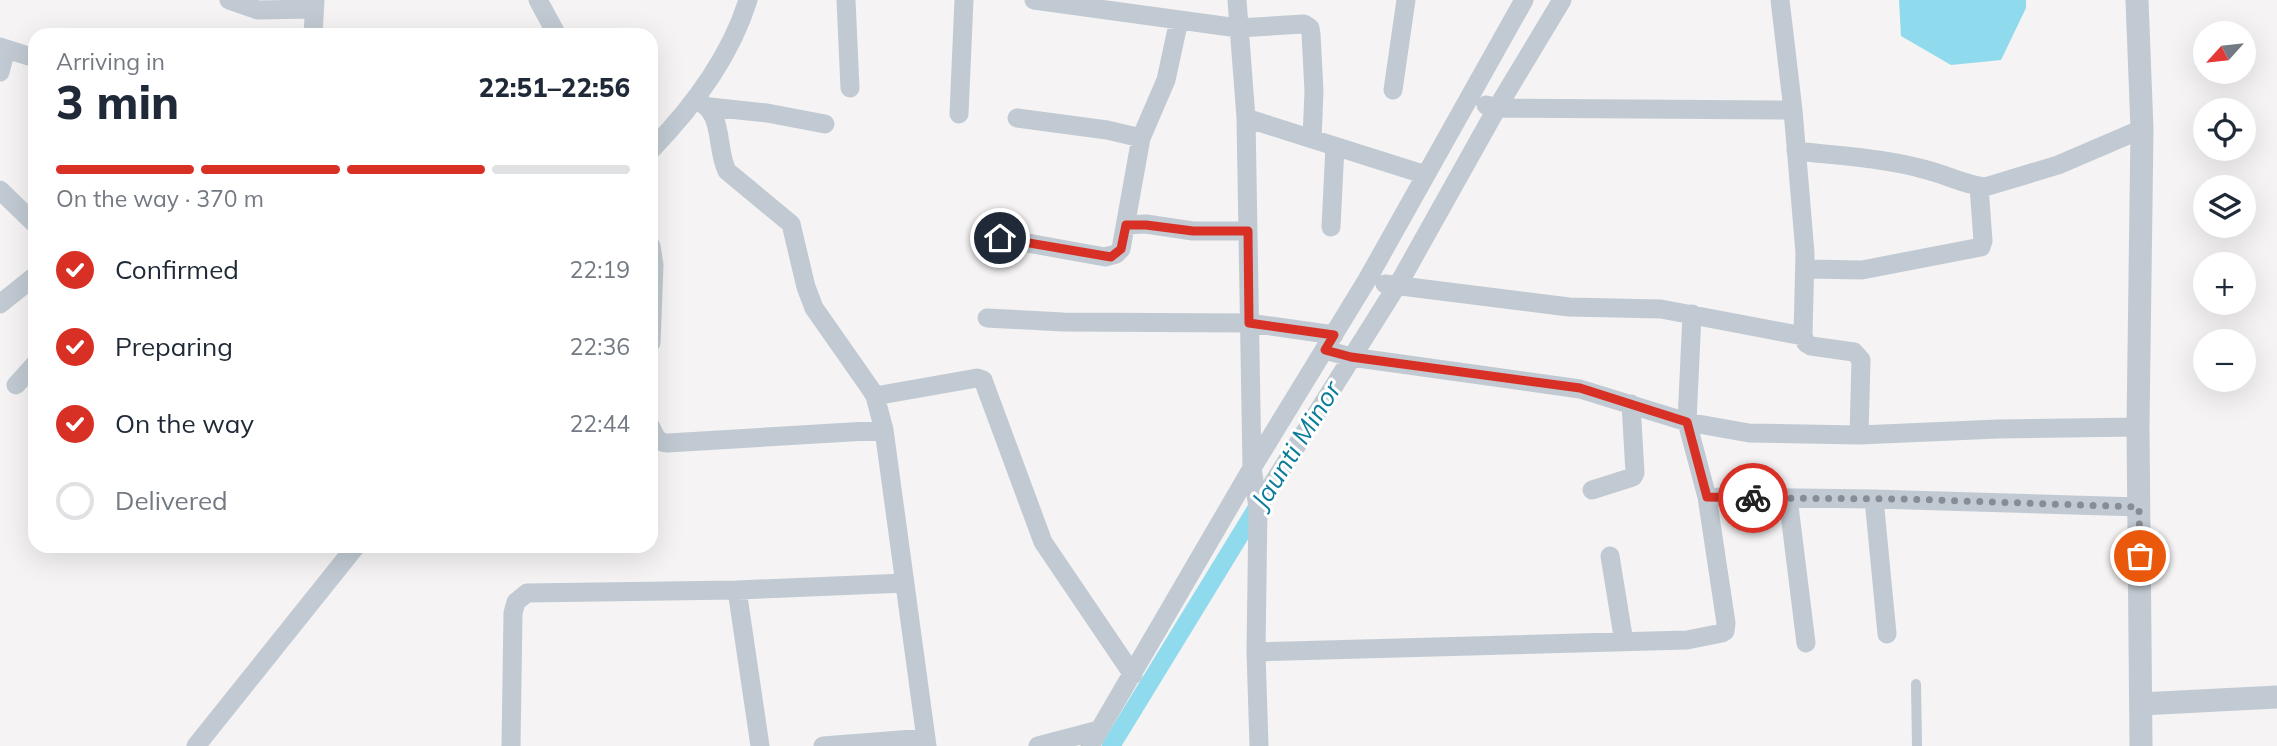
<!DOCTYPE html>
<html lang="en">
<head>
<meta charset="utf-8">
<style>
	body { margin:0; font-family:Mulish,sans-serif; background:#f6f6f7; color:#1f2937; height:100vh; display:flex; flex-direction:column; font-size:26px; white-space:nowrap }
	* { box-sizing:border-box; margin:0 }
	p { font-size:23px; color:#747a83 }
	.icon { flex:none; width:38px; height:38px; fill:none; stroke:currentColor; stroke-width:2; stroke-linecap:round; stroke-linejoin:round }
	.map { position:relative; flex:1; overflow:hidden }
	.panel { position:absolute; left:28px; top:28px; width:630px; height:525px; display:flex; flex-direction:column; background:#fff; border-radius:21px; box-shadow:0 7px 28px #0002 }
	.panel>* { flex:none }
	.needle { width:46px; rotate:243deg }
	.tools { position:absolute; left:2193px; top:21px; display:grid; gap:14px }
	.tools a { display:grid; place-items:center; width:63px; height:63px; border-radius:50%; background:#fff; box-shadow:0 7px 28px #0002; font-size:35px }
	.pin { position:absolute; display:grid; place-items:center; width:60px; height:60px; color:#fff; margin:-30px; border:4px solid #fff; border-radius:50%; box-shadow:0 2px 7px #0007 }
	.courier { position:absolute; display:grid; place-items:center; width:70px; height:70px; margin:-35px; border:5px solid #d93025; border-radius:50%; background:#fff; color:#222; box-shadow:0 2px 9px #0007 }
	.summary em { font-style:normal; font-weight:800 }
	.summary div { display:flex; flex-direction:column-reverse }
	.summary { display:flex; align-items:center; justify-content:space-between; height:119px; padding:0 28px }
	h1 { font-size:46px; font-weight:800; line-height:52px }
	.bar { display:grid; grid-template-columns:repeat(4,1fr); gap:10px 7px; align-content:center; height:84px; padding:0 28px }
	.bar i { height:9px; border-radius:5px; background:#e0e1e3 }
	.bar .selected { background:#d93025 }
	.bar p { grid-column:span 4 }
	ol { padding:0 28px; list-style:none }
	li { display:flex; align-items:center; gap:21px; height:77px }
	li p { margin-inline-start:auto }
	li .icon { padding:7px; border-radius:50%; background:#d93025; color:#fff; stroke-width:4 }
	li:last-child { color:#747a83 }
	li i { width:38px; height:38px; border:4px solid #e0e1e3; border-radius:50% }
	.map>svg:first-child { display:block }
	.water { fill:#90daee }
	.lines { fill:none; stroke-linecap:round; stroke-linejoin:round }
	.canal { stroke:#90daee; stroke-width:18 }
	.service { stroke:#c1cad2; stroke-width:10 }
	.minor { stroke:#c1cad2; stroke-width:19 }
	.tertiary { stroke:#c1cad2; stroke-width:23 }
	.done { stroke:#868d94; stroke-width:7; stroke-dasharray:0 12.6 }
	.route { stroke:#d93025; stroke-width:9 }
	.labels { text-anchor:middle; stroke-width:6; stroke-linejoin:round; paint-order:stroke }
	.water-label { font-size:26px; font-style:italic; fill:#0c7c9b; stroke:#fff }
</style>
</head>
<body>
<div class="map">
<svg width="2277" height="746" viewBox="0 0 2277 746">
	<rect width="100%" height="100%" fill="#f5f3f3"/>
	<path class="water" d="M 1899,0 L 2026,0 L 2026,8 L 2001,60 L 1951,65 L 1901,36 Z"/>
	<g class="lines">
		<path class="canal" d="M 1111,746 L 1261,501"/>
		<path class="service" d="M 1916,684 L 1917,746"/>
		<path class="minor" d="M 229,0 L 258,10 L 314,9
			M 538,0 L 557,35
			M 846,0 L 850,88
			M 1034,0 L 1238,28 L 1304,24 L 1310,28 L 1311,34 L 1314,91 L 1312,139
			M 1237,0 L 1246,118 L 1252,468 L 1258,507 L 1256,652 L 1259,746
			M 1780,0 L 1793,110 L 1805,253 L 1803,336 L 1806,343 L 1811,346 L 1854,352 L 1861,360 L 1859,435
			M 313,35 L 315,0
			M 0,47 L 35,58
			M 0,72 L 6,49
			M 1393,90 L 1406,0
			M 696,100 C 725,112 715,146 727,171 L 791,224 L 806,287 L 814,308 L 870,388 L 875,396 L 884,430 L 927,746
			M 1486,105 L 1497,108 L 1793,110
			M 710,107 L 767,113 L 825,124
			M 959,114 L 964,0
			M 1017,118 L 1107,130 L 1141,138
			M 1246,118 L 1426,175
			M 651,150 C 693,107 730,58 748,0
			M 1796,151 C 1840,156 1885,158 1927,170 C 1947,175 1965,185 1985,187 L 2058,165 L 2142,129
			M 0,190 L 35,224
			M 1126,225 L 1146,224 L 1193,231 L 1248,231
			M 1331,227 L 1335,146
			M 1000,238 L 1105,257 L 1116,254 L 1121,249 L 1141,138 L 1166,80 L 1179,20
			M 651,246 L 654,265 L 651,343
			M 1806,269 L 1862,270 L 1981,247 L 1983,241 L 1979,186
			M 1385,284 L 1569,307 L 1661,309 L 1803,336
			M 0,304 L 35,276
			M 987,318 L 1063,322 L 1249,323 L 1334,335
			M 1325,350 L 1351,357 L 1580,389 L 1687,422 L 1749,433 L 1859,435 L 1998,429 L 2138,427
			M 16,385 L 35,364
			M 875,396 L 977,378 L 983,380 L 1043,542 L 1133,675
			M 651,427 C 655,436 657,443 668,443 L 884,430
			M 1592,490 L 1633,477 L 1635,473 L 1631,404
			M 1707,497 L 1874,499 L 2139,507
			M 1788,498 L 1806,643
			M 1874,499 L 1887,634
			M 1258,507 L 1403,276 L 1497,108 L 1562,0
			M 1610,556 L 1624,642
			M 737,590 L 760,746
			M 1256,652 L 1687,640 L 1722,633 L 1725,631 L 1726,623 L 1707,497 L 1687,422 L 1692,314
			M 196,746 L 356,546
			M 511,746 L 513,613 L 516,602 L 527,593 L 737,590 L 905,583
			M 823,746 L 926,738
			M 1038,746 L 1099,730
			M 1090,746 L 1252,468 L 1367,280 L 1524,0"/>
		<path class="tertiary" d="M 2137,0 L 2142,129 L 2138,427 L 2141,746
			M 2141,704 L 2277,697"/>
	</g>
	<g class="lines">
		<path class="done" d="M 1753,498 L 1904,499 L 2139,507 L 2140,556"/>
		<path class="route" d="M 1000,238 L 1111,257 L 1121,249 L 1126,225 L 1146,225 L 1193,231 L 1248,231 L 1249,323 L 1334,335 L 1325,350 L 1351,357 L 1580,388 L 1687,422 L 1707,497 L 1753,498"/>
	</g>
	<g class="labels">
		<g class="water-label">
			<text transform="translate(1296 445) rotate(-58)" y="9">Jaunti Minor</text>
		</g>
	</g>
</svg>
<div class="tools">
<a><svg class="needle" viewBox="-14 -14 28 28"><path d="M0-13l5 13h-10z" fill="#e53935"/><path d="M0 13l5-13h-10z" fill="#747a83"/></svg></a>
<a><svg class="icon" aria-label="locate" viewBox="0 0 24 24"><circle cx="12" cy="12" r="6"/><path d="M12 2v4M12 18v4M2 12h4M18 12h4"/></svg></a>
<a><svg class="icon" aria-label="layers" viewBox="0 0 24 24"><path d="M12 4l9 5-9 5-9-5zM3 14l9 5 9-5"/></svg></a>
<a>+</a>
<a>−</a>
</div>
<div class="pin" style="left:2140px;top:556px;background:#ea580c"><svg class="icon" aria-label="bag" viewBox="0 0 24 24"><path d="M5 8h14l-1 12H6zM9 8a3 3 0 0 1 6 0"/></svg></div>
<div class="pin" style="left:1000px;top:238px;background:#1f2937"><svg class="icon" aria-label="home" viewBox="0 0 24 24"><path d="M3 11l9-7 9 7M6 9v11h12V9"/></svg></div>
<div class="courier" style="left:1753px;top:498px"><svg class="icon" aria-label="bike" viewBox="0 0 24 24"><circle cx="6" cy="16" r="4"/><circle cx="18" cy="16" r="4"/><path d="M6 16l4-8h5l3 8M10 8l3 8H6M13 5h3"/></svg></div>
<section class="panel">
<div class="summary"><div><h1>3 min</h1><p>Arriving in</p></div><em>22:51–22:56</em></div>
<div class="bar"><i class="selected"></i><i class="selected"></i><i class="selected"></i><i></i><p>On the way · 370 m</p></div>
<ol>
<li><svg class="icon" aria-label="check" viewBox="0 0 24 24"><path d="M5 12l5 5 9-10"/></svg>Confirmed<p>22:19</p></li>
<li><svg class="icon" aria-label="check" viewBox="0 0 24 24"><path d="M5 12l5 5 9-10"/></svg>Preparing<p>22:36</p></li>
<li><svg class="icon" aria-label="check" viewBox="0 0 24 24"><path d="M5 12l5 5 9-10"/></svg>On the way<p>22:44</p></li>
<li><i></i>Delivered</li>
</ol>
</section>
</div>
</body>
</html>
